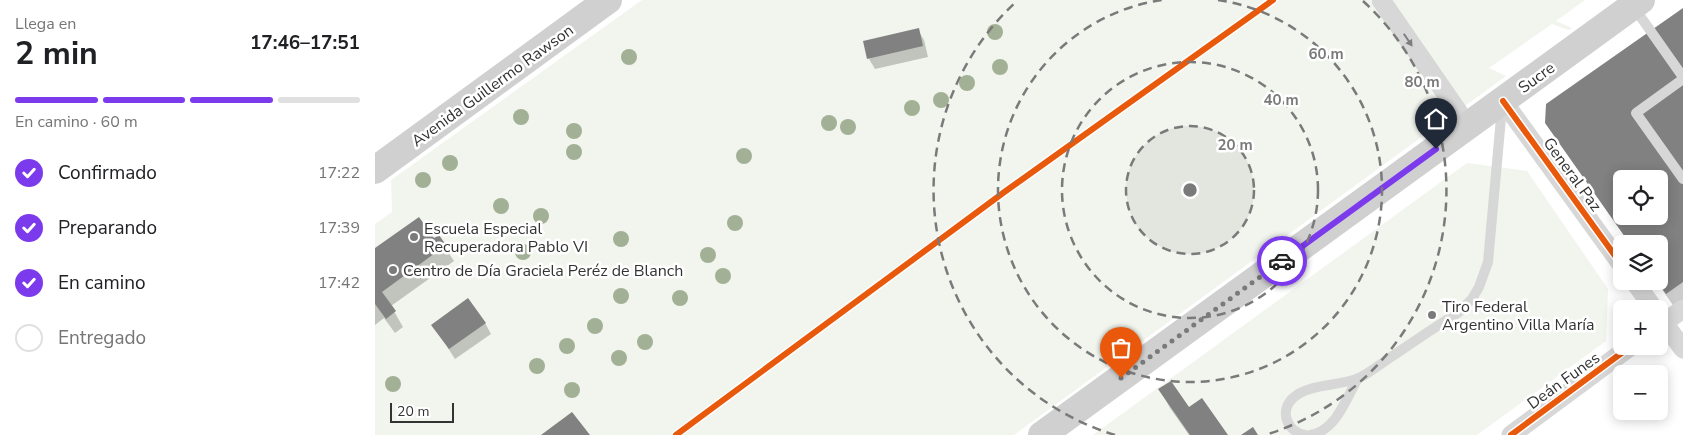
<!DOCTYPE html>
<html lang="es">
<head>
<meta charset="utf-8">
<style>
	body { margin:0; font-family:"Nunito Sans",sans-serif; background:#f6f6f6; color:#202124; height:100vh; display:flex; flex-direction:column; font-size:19px; white-space:nowrap }
	* { box-sizing:border-box; margin:0 }
	p { font-size:16px; color:#757577 }
	.icon { flex:none; width:28px; height:28px; fill:none; stroke:currentColor; stroke-width:2; stroke-linecap:round; stroke-linejoin:round }
	.map { position:relative; flex:1; overflow:hidden }
	.panel { display:flex; flex-direction:column; background:#fff; width:375px }
	.panel>* { flex:none }
	.fabs { position:absolute; left:1238px; top:170px; display:grid; gap:10px }
	.fabs a { display:grid; place-items:center; width:55px; height:55px; border-radius:8px; background:#fff; box-shadow:0 2px 12px #0003; font-size:25px }
	.scale { position:absolute; left:15px; bottom:12px; width:64px; box-sizing:border-box; padding-left:5px; border:2px solid #333; border-top:0; font-size:14px; line-height:18px; white-space:nowrap; color:#333; -webkit-text-stroke:4px #fff; paint-order:stroke }
	.pin { position:absolute; display:grid; place-items:center; width:42px; height:42px; color:#fff; margin:-51px -21px; border-radius:50% 50% 50% 0; rotate:-45deg; box-shadow:0 0 5px #0007 }
	.pin .icon { rotate:45deg }
	.courier { position:absolute; display:grid; place-items:center; width:50px; height:50px; margin:-25px; border:4px solid #7c3aed; border-radius:50%; background:#fff; color:#222; box-shadow:0 1px 6px #0007 }
	.summary em { font-style:normal; font-weight:700 }
	.summary div { display:flex; flex-direction:column-reverse }
	.summary { display:flex; align-items:center; justify-content:space-between; height:85px; padding:0 15px }
	h1 { font-size:32px; font-weight:700; line-height:38px }
	.bar { display:grid; grid-template-columns:repeat(4,1fr); gap:8px 5px; align-content:center; height:60px; padding:0 15px }
	.bar i { height:6px; border-radius:4px; background:#e0e0e0 }
	.bar .active { background:#7c3aed }
	.bar p { grid-column:span 4 }
	ol { padding:0 15px; list-style:none }
	li { display:flex; align-items:center; gap:15px; height:55px }
	li p { margin-inline-start:auto }
	li .icon { padding:5px; border-radius:50%; background:#7c3aed; color:#fff; stroke-width:4 }
	li:last-child { color:#757577 }
	li i { width:28px; height:28px; border:2px solid #e0e0e0; border-radius:50% }
	main { display:flex; flex:1; min-height:0 }
	.map>svg:first-child { display:block }
	.park { fill:#f1f5ed }
	.shadow { fill:#0003; fill-rule:evenodd }
	.building { fill:#818181; fill-rule:evenodd }
	.lines { fill:none; stroke-linecap:round; stroke-linejoin:round }
	.lane { stroke:#d7d7d7; stroke-width:10 }
	.street { stroke:#d7d7d7; stroke-width:19 }
	.secondary { stroke:#d0d0d0; stroke-width:28 }
	.cycleway-casing { stroke:#fff; stroke-width:9 }
	.cycleway { stroke:#e8590c; stroke-width:6 }
	.tree { fill:#a2b095 }
	.oneway { fill:#7d7d7d }
	.done { stroke:#7a7a7a; stroke-width:5; stroke-dasharray:0 9 }
	.route { stroke:#7c3aed; stroke-width:6 }
	.ring { fill:none; stroke:#7a7a7a; stroke-width:2.5; stroke-dasharray:9 6 }
	.poi-dot { fill:#7a7a7a; stroke:#fff; stroke-width:2 }
	.labels { text-anchor:middle; stroke-width:5; stroke-linejoin:round; paint-order:stroke }
	.street-label { font-size:16px; fill:#333; stroke:#fff }
	.poi-label { font-size:16px; fill:#333; stroke:#fff; text-anchor:start }
	.centre { fill:#7a7a7a; stroke:#fff; stroke-width:2.5 }
	.ring-label { font-size:15px; text-anchor:middle; font-weight:bold; fill:#7a7a7a; stroke:#fff; stroke-width:5; stroke-linejoin:round; paint-order:stroke }
</style>
</head>
<body>
<main>
<section class="panel">
<div class="summary"><div><h1>2 min</h1><p>Llega en</p></div><em>17:46–17:51</em></div>
<div class="bar"><i class="active"></i><i class="active"></i><i class="active"></i><i></i><p>En camino · 60 m</p></div>
<ol>
<li><svg class="icon" aria-label="check" viewBox="0 0 24 24"><path d="M5 12l5 5 9-10"/></svg>Confirmado<p>17:22</p></li>
<li><svg class="icon" aria-label="check" viewBox="0 0 24 24"><path d="M5 12l5 5 9-10"/></svg>Preparando<p>17:39</p></li>
<li><svg class="icon" aria-label="check" viewBox="0 0 24 24"><path d="M5 12l5 5 9-10"/></svg>En camino<p>17:42</p></li>
<li><i></i>Entregado</li>
</ol>
</section>
<div class="map">
<svg width="1308" height="435" viewBox="0 0 1308 435">
	<rect width="100%" height="100%" fill="#fff"/>
	<path class="park" d="M 267,0 L 995,0 L 1074,117 L 639,435 L 0,435 L 0,224 L 17,212 L 16,180 Z
		M 1016,0 L 1210,0 L 1181,21 L 1197,28 L 1193,30 L 1177,24 L 1114,68 L 1131,76 L 1090,106 Z
		M 1092,163 L 1152,171 L 1233,289 L 1231,341 L 1102,435 L 718,435 Z"/>
	<path class="shadow" d="M 1308,9 L 1308,307 L 1302,311 L 1281,281 L 1284,281 L 1284,244 L 1255,244 L 1183,141 L 1172,122 ZM 1246,179 L 1284,179 L 1284,216 L 1246,216 Z
		M 543,30 L 549,40 L 553,57 L 500,69 L 494,59 Z
		M 63,237 L 79,261 L 16,306 L 28,327 L 20,333 L 9,318 L 0,325 L 0,250 L 59,240 Z
		M 110,323 L 116,334 L 80,359 L 58,325 Z
		M 785,390 L 814,409 L 851,435 L 814,435 L 795,408 Z"/>
	<path class="building" d="M 1308,8 L 1308,282 L 1291,294 L 1282,281 L 1284,281 L 1284,244 L 1255,244 L 1170,123 L 1171,104 ZM 1246,179 L 1284,179 L 1284,216 L 1246,216 Z
		M 544,28 L 548,46 L 492,59 L 488,41 Z
		M 44,217 L 59,238 L 64,235 L 71,245 L 7,292 L 21,311 L 11,319 L 0,304 L 0,248 Z
		M 93,298 L 111,323 L 74,349 L 56,325 Z
		M 796,381 L 814,407 L 827,398 L 853,435 L 815,435 L 783,389 Z
		M 197,412 L 215,435 L 166,435 Z
		M 878,427 L 883,435 L 866,435 Z"/>
	<g class="lines">
		<path class="lane" d="M 1258,6 L 1308,77
			M 1308,79 L 1261,113 L 1308,179
			M 930,435 C 912,432 904,411 918,398 C 932,384 965,386 984,378 C 996,372 1008,362 1019,355 C 1041,340 1062,326 1084,312 L 1097,299 L 1104,287 L 1113,262 L 1127,107
			M 935,435 C 961,431 971,399 983,378"/>
		<path class="street" d="M 1006,0 L 1093,126
			M 1128,101 L 1246,264
			M 1259,281 L 1279,309
			M 1284,316 L 1308,349
			M 1284,326 L 1308,309
			M 1136,435 L 1256,346"/>
		<path class="secondary" d="M 0,170 L 233,0
			M 667,435 L 1266,0"/>
		<g class="cycleway-casing">
			<path id="cycleway" d="M 1128,101 L 1246,264
				M 301,435 L 628,193 L 898,0
				M 1136,435 L 1256,346"/>
		</g>
		<use href="#cycleway" class="cycleway"/>
	</g>
	<g class="tree">
		<circle cx="620" cy="32" r="8"/>
		<circle cx="254" cy="57" r="8"/>
		<circle cx="625" cy="67" r="8"/>
		<circle cx="592" cy="83" r="8"/>
		<circle cx="566" cy="100" r="8"/>
		<circle cx="537" cy="108" r="8"/>
		<circle cx="146" cy="117" r="8"/>
		<circle cx="454" cy="123" r="8"/>
		<circle cx="473" cy="127" r="8"/>
		<circle cx="199" cy="131" r="8"/>
		<circle cx="199" cy="152" r="8"/>
		<circle cx="369" cy="156" r="8"/>
		<circle cx="75" cy="163" r="8"/>
		<circle cx="48" cy="180" r="8"/>
		<circle cx="126" cy="206" r="8"/>
		<circle cx="166" cy="216" r="8"/>
		<circle cx="360" cy="223" r="8"/>
		<circle cx="246" cy="239" r="8"/>
		<circle cx="148" cy="252" r="8"/>
		<circle cx="333" cy="255" r="8"/>
		<circle cx="348" cy="276" r="8"/>
		<circle cx="246" cy="296" r="8"/>
		<circle cx="305" cy="298" r="8"/>
		<circle cx="220" cy="326" r="8"/>
		<circle cx="270" cy="342" r="8"/>
		<circle cx="192" cy="346" r="8"/>
		<circle cx="244" cy="358" r="8"/>
		<circle cx="162" cy="366" r="8"/>
		<circle cx="18" cy="384" r="8"/>
		<circle cx="197" cy="390" r="8"/>
	</g>
	<defs><path id="oneway-solid" d="M-6-.8H1V-3.2L6.5 0L1 3.2V.8H-6Z" transform="scale(1.25)"/></defs>
	<use class="oneway" href="#oneway-solid" transform="translate(1033 40) rotate(56)"/>
	<g class="lines">
		<path class="done" d="M 746,378 L 907,261"/>
		<path class="route" d="M 907,261 L 1061,149"/>
	</g>
	<circle cx="815" cy="190" r="64" fill="#7a7a7a" fill-opacity=".12"/>
	<g class="ring">
		<circle cx="815" cy="190" r="64"/>
		<circle cx="815" cy="190" r="128"/>
		<path d="M843 0A192 192 0 1 1 787 0"/>
		<path d="M740 435A256 256 0 0 1 642 1M988 1A256 256 0 0 1 890 435"/>
	</g>
	<g class="poi-dot">
		<circle cx="39" cy="237" r="5"/>
		<circle cx="18" cy="270" r="5"/>
		<circle cx="1057" cy="315" r="5"/>
	</g>
	<g class="labels">
		<g class="street-label">
			<text transform="translate(1161 77) rotate(-36)" y="6">Sucre</text>
			<text transform="translate(117 85) rotate(-36)" y="6">Avenida Guillermo Rawson</text>
			<text transform="translate(1198 174) rotate(54)" y="6">General Paz</text>
			<text transform="translate(1188 380) rotate(-36)" y="6">Deán Funes</text>
		</g>
		<g class="poi-label">
			<text x="49" y="234">Escuela Especial<tspan x="49" dy="18">Recuperadora Pablo VI</tspan></text>
			<text x="28" y="276">Centro de Día Graciela Peréz de Blanch</text>
			<text x="1067" y="312">Tiro Federal<tspan x="1067" dy="18">Argentino Villa María</tspan></text>
		</g>
	</g>
	<circle cx="815" cy="190" r="8" class="centre"/>
	<g class="ring-label">
		<text x="951" y="59">60 m</text>
		<text x="1047" y="87">80 m</text>
		<text x="906" y="105">40 m</text>
		<text x="860" y="150">20 m</text>
	</g>
</svg>
<div class="fabs">
<a><svg class="icon" aria-label="locate" viewBox="0 0 24 24"><circle cx="12" cy="12" r="6"/><path d="M12 2v4M12 18v4M2 12h4M18 12h4"/></svg></a>
<a><svg class="icon" aria-label="layers" viewBox="0 0 24 24"><path d="M12 4l9 5-9 5-9-5zM3 14l9 5 9-5"/></svg></a>
<a>+</a>
<a>−</a>
</div>
<div class="scale">20 m</div>
<div class="pin" style="left:746px;top:378px;background:#ea580c"><svg class="icon" aria-label="bag" viewBox="0 0 24 24"><path d="M5 8h14l-1 12H6zM9 8a3 3 0 0 1 6 0"/></svg></div>
<div class="pin" style="left:1061px;top:149px;background:#1f2937"><svg class="icon" aria-label="home" viewBox="0 0 24 24"><path d="M3 11l9-7 9 7M6 9v11h12V9"/></svg></div>
<div class="courier" style="left:907px;top:261px"><svg class="icon" aria-label="car" viewBox="0 0 24 24"><path d="M5 17H2v-5l4-1 3-4h7l3 4 3 1v5h-3M9 17h6M6 11h13"/><circle cx="7" cy="17" r="2"/><circle cx="17" cy="17" r="2"/></svg></div>
</div>
</main>
</body>
</html>
